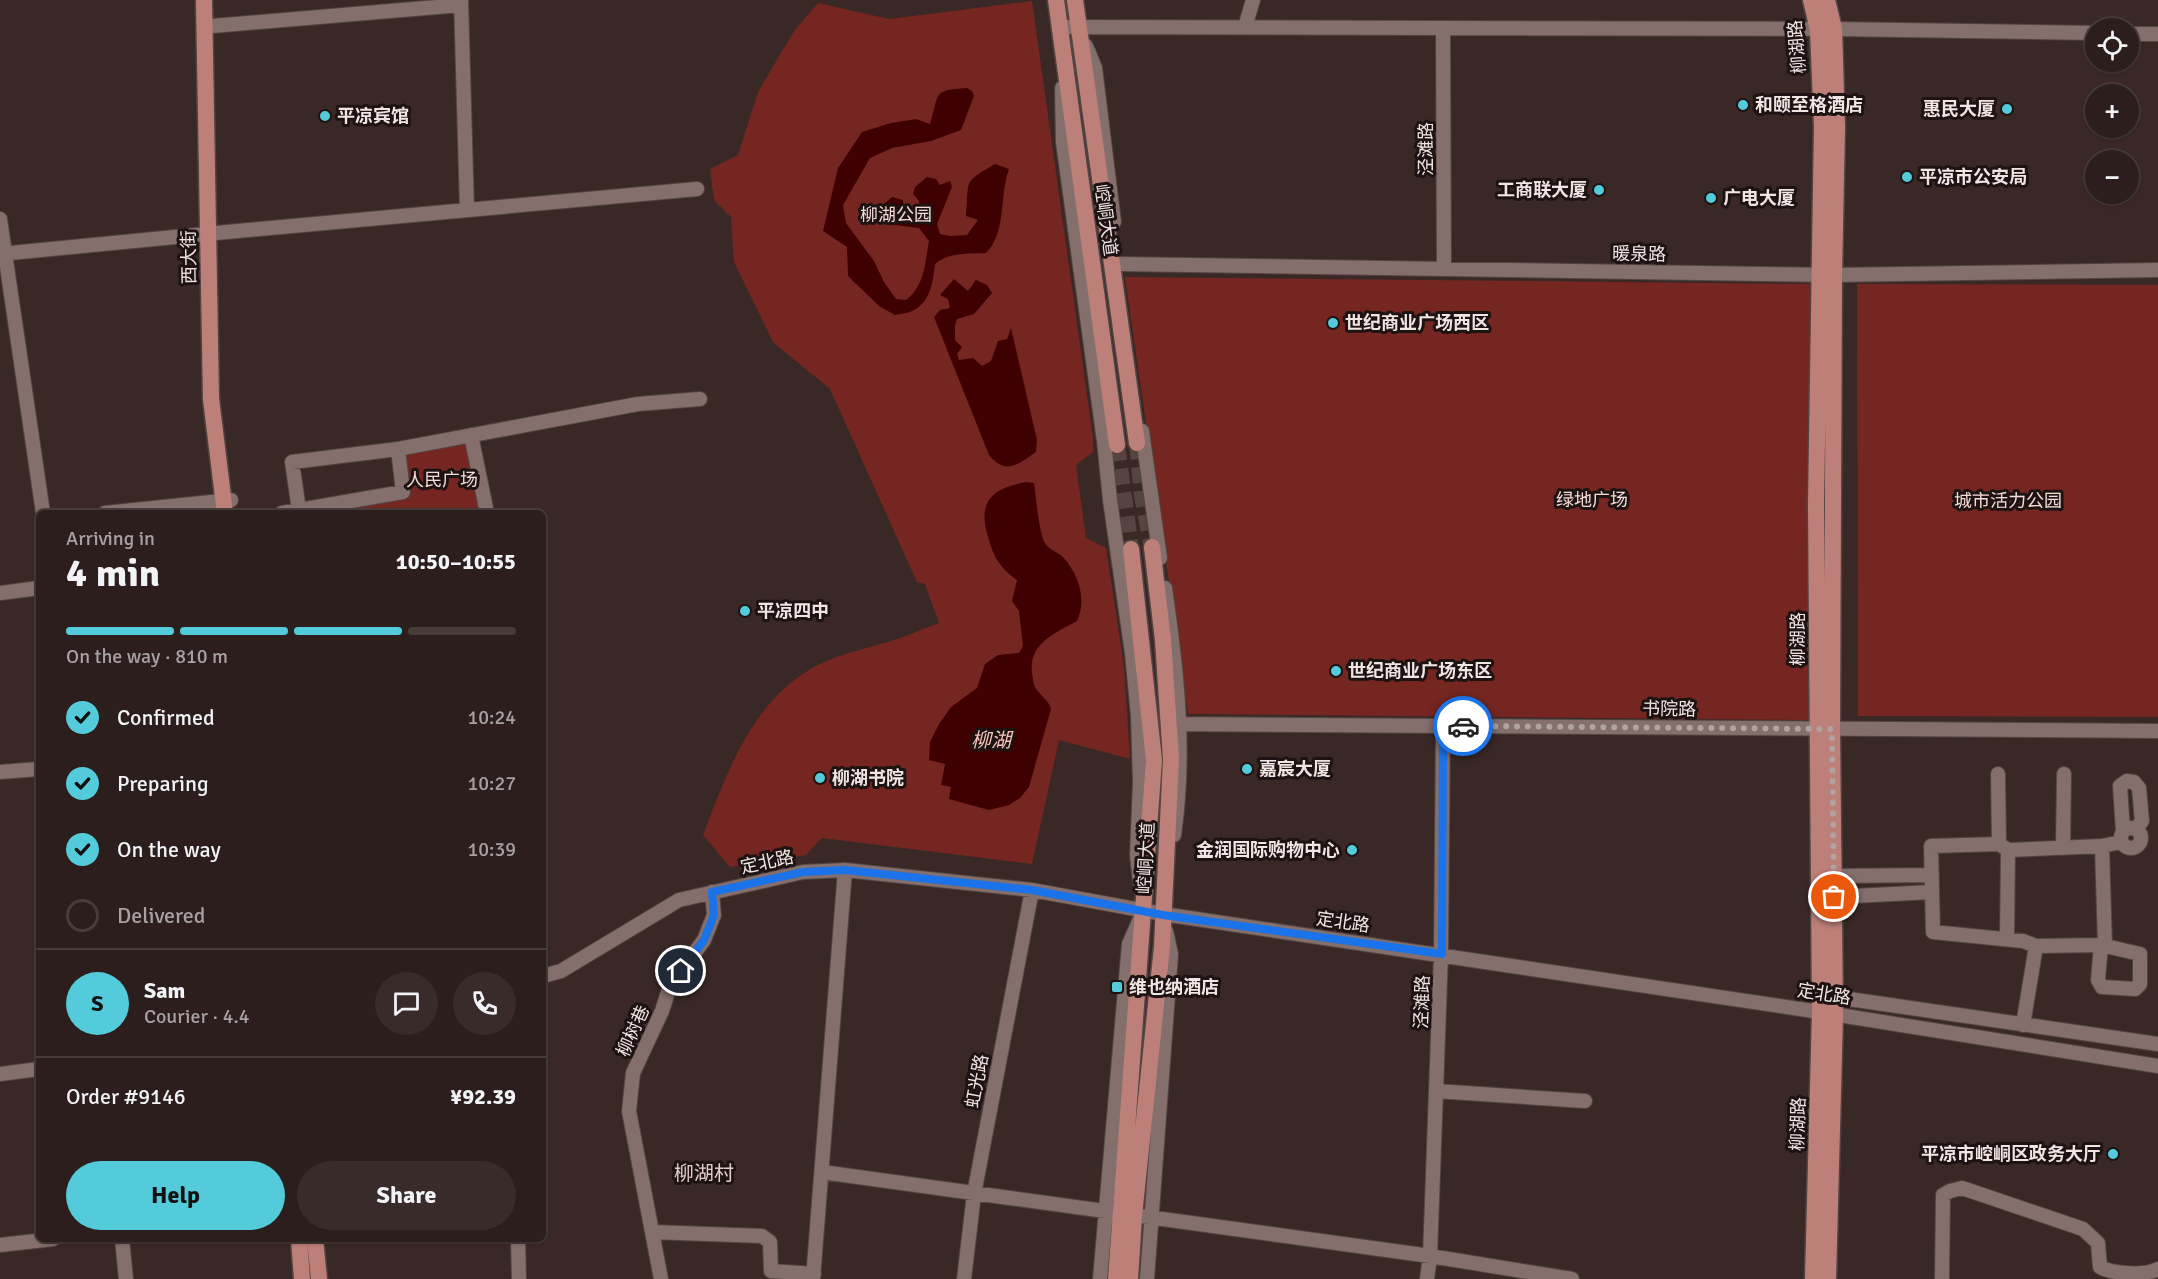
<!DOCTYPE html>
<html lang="en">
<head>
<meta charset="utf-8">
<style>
	body { margin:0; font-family:Signika,"Noto Sans SC",sans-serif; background:#382b29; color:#f1f3f6; height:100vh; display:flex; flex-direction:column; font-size:22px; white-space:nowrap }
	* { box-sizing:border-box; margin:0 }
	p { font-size:20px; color:#a6a2a3 }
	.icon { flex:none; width:33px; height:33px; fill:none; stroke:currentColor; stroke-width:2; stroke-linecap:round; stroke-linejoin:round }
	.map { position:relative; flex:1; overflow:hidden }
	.sheet { position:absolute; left:36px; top:510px; width:510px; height:732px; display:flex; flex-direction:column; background:#2c1e1c; border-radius:9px; box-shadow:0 2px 4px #0004,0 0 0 2px #483c3b }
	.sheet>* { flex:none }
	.fabs { position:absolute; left:2085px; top:18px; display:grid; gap:12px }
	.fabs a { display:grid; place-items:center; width:54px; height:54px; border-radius:50%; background:#2c1e1c; box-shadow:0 2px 4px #0004,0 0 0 2px #483c3b; font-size:30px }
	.pin { position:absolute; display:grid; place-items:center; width:51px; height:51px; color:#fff; margin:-26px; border:3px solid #fff; border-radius:50%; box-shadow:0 2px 6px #0007 }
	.courier { position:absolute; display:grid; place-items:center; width:60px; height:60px; margin:-30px; border:4px solid #1a73e8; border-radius:50%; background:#fff; color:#222; box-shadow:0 2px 8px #0007 }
	.summary em { font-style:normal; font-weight:700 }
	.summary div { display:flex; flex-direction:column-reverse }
	.summary { display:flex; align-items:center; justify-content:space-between; height:102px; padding:0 30px }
	h1 { font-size:39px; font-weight:700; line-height:45px }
	.bar { display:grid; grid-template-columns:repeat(4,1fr); gap:9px 6px; align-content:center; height:72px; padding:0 30px }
	.bar i { height:8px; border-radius:4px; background:#483c3b }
	.bar .on { background:#53cbda }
	.bar p { grid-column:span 4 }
	.line { display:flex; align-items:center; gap:15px; padding:0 30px; border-top:2px solid #483c3b }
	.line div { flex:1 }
	.round { display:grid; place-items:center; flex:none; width:63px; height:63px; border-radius:32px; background:#382b29 }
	ol { padding:0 30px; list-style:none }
	li { display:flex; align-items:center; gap:18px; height:66px }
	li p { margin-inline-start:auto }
	li .icon { padding:6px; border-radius:50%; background:#53cbda; color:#111; stroke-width:4 }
	li:last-child { color:#a6a2a3 }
	li i { width:33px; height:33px; border:3px solid #483c3b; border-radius:50% }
	.primary-button { display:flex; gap:12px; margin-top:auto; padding:12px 30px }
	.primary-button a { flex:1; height:69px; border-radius:36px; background:#53cbda; color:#111; font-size:24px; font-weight:700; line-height:69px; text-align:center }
	.primary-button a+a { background:#382b29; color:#f1f3f6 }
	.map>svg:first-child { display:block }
	.green { fill:#752621 }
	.water { fill:#3f0001 }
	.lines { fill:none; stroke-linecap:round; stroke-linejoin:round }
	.major-tunnel { stroke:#554442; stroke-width:16; stroke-dasharray:16 8; stroke-linecap:butt }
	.minor-casing { stroke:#534442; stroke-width:16 }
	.major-casing { stroke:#534442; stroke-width:19 }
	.minor { stroke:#846f6c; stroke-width:14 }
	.major { stroke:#bd8079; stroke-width:16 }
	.done { stroke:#b1a3a2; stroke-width:6; stroke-dasharray:0 10.8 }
	.route { stroke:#1a73e8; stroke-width:8 }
	.poi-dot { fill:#53cbda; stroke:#1c1312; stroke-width:2 }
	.labels { text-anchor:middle; stroke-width:6; stroke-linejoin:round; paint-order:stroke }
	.street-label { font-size:18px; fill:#f1e5e4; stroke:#1c1312 }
	.poi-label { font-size:18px; font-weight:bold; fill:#f1e5e4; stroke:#1c1312; text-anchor:start }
	.park-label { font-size:18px; fill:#f5dad6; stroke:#1c1312 }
	.water-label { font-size:20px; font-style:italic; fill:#f9c5be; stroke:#1c1312 }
	.neighbourhood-label { font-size:20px; fill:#e3ccc9; stroke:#1c1312 }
</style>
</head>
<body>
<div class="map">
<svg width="2158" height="1279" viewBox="0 0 2158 1279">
	<rect width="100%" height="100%" fill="#3a2826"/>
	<path class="green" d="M 1032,1 L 1093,438 L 1093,452 L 1076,465 L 1086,538 L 1106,548 L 1124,666 L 1130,759 L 1059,740 L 1032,864 L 822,838 L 806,855 L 730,867 L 703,835 C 727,772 753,698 818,665 C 840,654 864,649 888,642 C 905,637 922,629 939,623 L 925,584 L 917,582 L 830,389 L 773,342 L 734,262 L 731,217 L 714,200 L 710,169 L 738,155 L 758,92 L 794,31 L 818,3 L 889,19 Z
		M 1125,277 L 1814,284 L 1811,720 L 1188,714 Z
		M 1857,284 L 2158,285 L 2158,717 L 1858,716 Z
		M 467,444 L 480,513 L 301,513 L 411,493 L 404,455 Z"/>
	<path class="water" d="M 967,88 L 972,91 L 974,96 L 961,130 L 931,141 L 892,148 L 870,158 L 843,205 L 846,223 L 874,261 L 884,282 L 896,299 L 906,300 C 925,286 925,262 929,241 L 919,228 L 895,225 L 885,216 L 883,205 L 892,197 L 903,200 L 904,214 L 915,218 L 921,213 L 919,201 L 913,194 L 915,187 L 927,177 L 936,179 L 940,185 L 950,181 L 952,187 L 937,224 L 940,234 L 950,236 L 967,235 L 978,220 L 966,216 C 970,179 961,184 995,164 L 1009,169 C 999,196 1007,232 986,253 C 968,254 949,252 935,264 C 933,281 931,301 914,310 C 909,313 901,314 895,315 L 879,306 L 848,276 L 847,247 L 823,231 L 838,168 L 862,132 L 891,123 L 916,119 L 930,124 C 940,94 931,90 967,88 Z
		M 954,279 L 968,291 L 976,280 L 987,285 L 992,293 L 974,314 L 957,319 L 955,326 L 955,340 L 962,347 L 957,354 L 959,360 L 973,358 L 982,366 L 991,361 L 998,341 L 1007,339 L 1011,328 L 1037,440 L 1036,452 C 1018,464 1006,476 989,455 L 934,317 L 940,310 L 950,308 L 948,299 L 940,295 Z
		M 1026,482 L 1034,483 C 1036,496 1039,534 1045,543 C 1049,550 1058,552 1063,557 C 1079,575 1087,600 1077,621 C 1055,633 1028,644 1032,673 C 1033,678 1033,683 1035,687 C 1040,696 1048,699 1051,709 L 1029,787 L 1020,798 L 1009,805 L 989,810 L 949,799 L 951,787 L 941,785 L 945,764 L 929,760 L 930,742 L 939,724 L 951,707 L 977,688 L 985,664 L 998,655 L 1019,653 L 1023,646 L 1019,611 L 1012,601 L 1017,580 C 998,566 993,556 987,533 C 978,500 994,488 1026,482 Z"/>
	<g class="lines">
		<path class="major-tunnel" d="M 1137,443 L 1142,496 L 1152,547
			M 1117,445 L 1131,549"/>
		<g class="minor-casing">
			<path id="minor" d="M 461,0 L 467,209
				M 212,26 L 461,5
				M 1245,27 L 1253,0
				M 1443,28 L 1444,269
				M 2128,34 L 2158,34
				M 1060,35 L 1060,27 L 1834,29 L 2096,33
				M 1086,46 L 1095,68 L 1114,222
				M 1062,88 L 1063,142 L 1104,441 L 1110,500 L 1132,653 L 1138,716 L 1140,782 L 1137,855 L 1140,882
				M 0,219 L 43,513
				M 0,254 L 216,233 L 697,189
				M 1119,264 L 1834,275 L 2158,270
				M 1142,431 L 1160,558
				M 471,435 L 487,513
				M 299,510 L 292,462 L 398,449 L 638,404 L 700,399
				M 105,513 L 231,500
				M 282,513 L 403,492 L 398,449
				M 1165,588 C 1177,670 1186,752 1174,835
				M 0,593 L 39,588
				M 1180,724 L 2158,731
				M 0,772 L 39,769
				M 1998,774 L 1999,844
				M2121 838a10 10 0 1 1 20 0a10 10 0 1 1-20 0Z
				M 2123,831 L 2120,786 L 2127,781 L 2134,782 L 2139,788 L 2142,821 L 2136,829
				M 2102,846 L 2105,946
				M 2063,848 L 2064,774
				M 1833,876 L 1932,875
				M 1834,897 L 1932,892
				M 2007,939 L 2008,850
				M 2036,946 L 2101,945 L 2140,954 L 2140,984 L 2135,989 L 2102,987 L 2098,980 L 2101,945
				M 543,976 L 561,971 L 679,900 L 803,872 L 845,870 L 1032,890 L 1163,914 L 1820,1012 L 2158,1066
				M 1835,997 L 2158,1044
				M 2023,1025 L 2036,946 L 2023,941 L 1933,932 L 1931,846 L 1999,844 L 2008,850 L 2102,846 L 2121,842
				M 0,1074 L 39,1069
				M 1436,1091 L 1585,1101
				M 822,1172 L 1430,1256 L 1572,1279
				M 652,1232 L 762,1236 L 770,1242 L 771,1271 L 814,1274
				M 122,1239 L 126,1279
				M 518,1239 L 519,1279
				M 0,1245 L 53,1239
				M 661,1279 L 629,1111 L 633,1073 L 662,1011 L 670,986 L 704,940 L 714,915 L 712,892
				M 813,1279 L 845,870
				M 964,1279 L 974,1194 L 1032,890
				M 1100,1279 L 1129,944 L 1140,919
				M 1147,1279 L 1171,954 L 1166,931
				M 1427,1279 L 1430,1256 L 1441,954 L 1443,725
				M 1942,1279 L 1943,1195 L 1950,1191 L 1962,1188 L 2083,1229 L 2098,1243 L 2100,1267 C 2113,1274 2145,1276 2158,1269"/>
		</g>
		<g class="major-casing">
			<path id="major" d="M 204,0 L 211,399 L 225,513
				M 1056,0 L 1117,445
				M 1075,0 L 1137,443
				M 1811,0 L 1818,30 L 1822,127 L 1816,504 L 1820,1012 L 1813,1279
				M 1827,0 L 1834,29 L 1837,127 L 1834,275 L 1832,728 L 1835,1014 L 1828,1279
				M 299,1239 L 302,1279
				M 315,1239 L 319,1279
				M 1116,1279 L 1154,760 L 1131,549
				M 1130,1279 L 1134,1216 L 1162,947 L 1171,759 L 1163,640 L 1152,547"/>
		</g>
		<use href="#minor" class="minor"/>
		<use href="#major" class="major"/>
	</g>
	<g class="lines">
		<path class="done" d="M 1463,726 L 1832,729 L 1834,897"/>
		<path class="route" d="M 681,971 L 704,940 L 714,915 L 712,892 L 803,872 L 845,870 L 1032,890 L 1163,915 L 1442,954 L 1443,725 L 1463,726"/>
	</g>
	<g class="poi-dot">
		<circle cx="1743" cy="105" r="6"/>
		<circle cx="2007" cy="109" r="6"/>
		<circle cx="325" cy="116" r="6"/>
		<circle cx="1907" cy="177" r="6"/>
		<circle cx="1599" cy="190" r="6"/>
		<circle cx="1711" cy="198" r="6"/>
		<circle cx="1333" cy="323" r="6"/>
		<circle cx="745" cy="611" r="6"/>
		<circle cx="1336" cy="671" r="6"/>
		<circle cx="1247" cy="769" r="6"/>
		<circle cx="820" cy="778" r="6"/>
		<circle cx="1352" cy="850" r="6"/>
		<rect x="1111" y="981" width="12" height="12" rx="3"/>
		<circle cx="2113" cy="1154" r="6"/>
	</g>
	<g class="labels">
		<g class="street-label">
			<text transform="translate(1797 47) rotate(-95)" y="6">柳湖路</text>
			<text transform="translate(1426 149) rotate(-90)" y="6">泾滩路</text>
			<text transform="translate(1106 220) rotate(82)" y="6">崆峒大道</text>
			<text transform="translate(1639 254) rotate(1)" y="6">暖泉路</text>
			<text transform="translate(189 257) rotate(-91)" y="6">西大街</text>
			<text transform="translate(1798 639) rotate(-90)" y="6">柳湖路</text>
			<text transform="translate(1669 709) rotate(1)" y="6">书院路</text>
			<text transform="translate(1146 858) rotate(-87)" y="6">崆峒大道</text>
			<text transform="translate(767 862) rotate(-12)" y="6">定北路</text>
			<text transform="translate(1343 922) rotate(8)" y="6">定北路</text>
			<text transform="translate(1824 994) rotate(9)" y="6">定北路</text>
			<text transform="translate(1422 1002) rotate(-88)" y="6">泾滩路</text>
			<text transform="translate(633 1031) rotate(-66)" y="6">柳树巷</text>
			<text transform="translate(977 1081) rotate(-79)" y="6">虹光路</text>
			<text transform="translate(1798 1124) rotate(-88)" y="6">柳湖路</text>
		</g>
		<g class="poi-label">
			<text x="1755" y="111">和颐至格酒店</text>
			<text x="1995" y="115" text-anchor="end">惠民大厦</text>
			<text x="337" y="122">平凉宾馆</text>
			<text x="1919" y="183">平凉市公安局</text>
			<text x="1587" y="196" text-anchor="end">工商联大厦</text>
			<text x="1723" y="204">广电大厦</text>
			<text x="1345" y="329">世纪商业广场西区</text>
			<text x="757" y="617">平凉四中</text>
			<text x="1348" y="677">世纪商业广场东区</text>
			<text x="1259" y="775">嘉宸大厦</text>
			<text x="832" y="784">柳湖书院</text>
			<text x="1340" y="856" text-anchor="end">金润国际购物中心</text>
			<text x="1129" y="993">维也纳酒店</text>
			<text x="2101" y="1160" text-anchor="end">平凉市崆峒区政务大厅</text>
		</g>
		<g class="park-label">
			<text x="896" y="221">柳湖公园</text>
			<text x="442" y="486">人民广场</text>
			<text x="1592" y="506">绿地广场</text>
			<text x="2008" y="507">城市活力公园</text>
		</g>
		<g class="water-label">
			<text x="991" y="747">柳湖</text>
		</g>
		<g class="neighbourhood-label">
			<text x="704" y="1180">柳湖村</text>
		</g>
	</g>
</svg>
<div class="fabs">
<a><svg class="icon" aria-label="locate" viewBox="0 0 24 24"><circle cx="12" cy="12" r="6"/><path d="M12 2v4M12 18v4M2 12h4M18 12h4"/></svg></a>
<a>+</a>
<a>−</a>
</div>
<div class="pin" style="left:1834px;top:897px;background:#ea580c"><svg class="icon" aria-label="bag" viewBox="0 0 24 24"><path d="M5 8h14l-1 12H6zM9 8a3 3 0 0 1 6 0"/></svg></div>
<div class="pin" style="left:681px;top:971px;background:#1f2937"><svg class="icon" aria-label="home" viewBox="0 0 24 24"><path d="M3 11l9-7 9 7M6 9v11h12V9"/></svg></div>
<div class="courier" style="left:1463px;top:726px"><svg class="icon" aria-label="car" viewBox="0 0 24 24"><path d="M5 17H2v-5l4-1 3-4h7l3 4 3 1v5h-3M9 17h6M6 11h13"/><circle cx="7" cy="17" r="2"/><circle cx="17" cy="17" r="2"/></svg></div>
<section class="sheet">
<div class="summary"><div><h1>4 min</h1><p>Arriving in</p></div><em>10:50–10:55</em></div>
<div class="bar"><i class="on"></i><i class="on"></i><i class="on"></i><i></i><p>On the way · 810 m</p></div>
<ol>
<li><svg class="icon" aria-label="check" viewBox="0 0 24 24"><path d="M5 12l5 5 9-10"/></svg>Confirmed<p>10:24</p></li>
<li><svg class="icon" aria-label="check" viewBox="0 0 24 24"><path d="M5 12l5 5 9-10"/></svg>Preparing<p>10:27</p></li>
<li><svg class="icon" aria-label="check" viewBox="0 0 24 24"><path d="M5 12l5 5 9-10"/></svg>On the way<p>10:39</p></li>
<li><i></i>Delivered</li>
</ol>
<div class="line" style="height:108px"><b class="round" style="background:#53cbda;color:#111">S</b><div><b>Sam</b><p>Courier · 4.4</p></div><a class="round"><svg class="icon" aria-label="chat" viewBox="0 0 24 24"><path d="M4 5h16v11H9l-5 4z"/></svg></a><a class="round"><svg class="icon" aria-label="phone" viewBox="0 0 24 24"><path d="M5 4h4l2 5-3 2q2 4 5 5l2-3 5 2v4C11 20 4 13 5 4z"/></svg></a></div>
<div class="line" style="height:78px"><div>Order #9146</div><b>¥92.39</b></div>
<div class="primary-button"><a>Help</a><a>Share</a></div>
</section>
</div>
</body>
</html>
